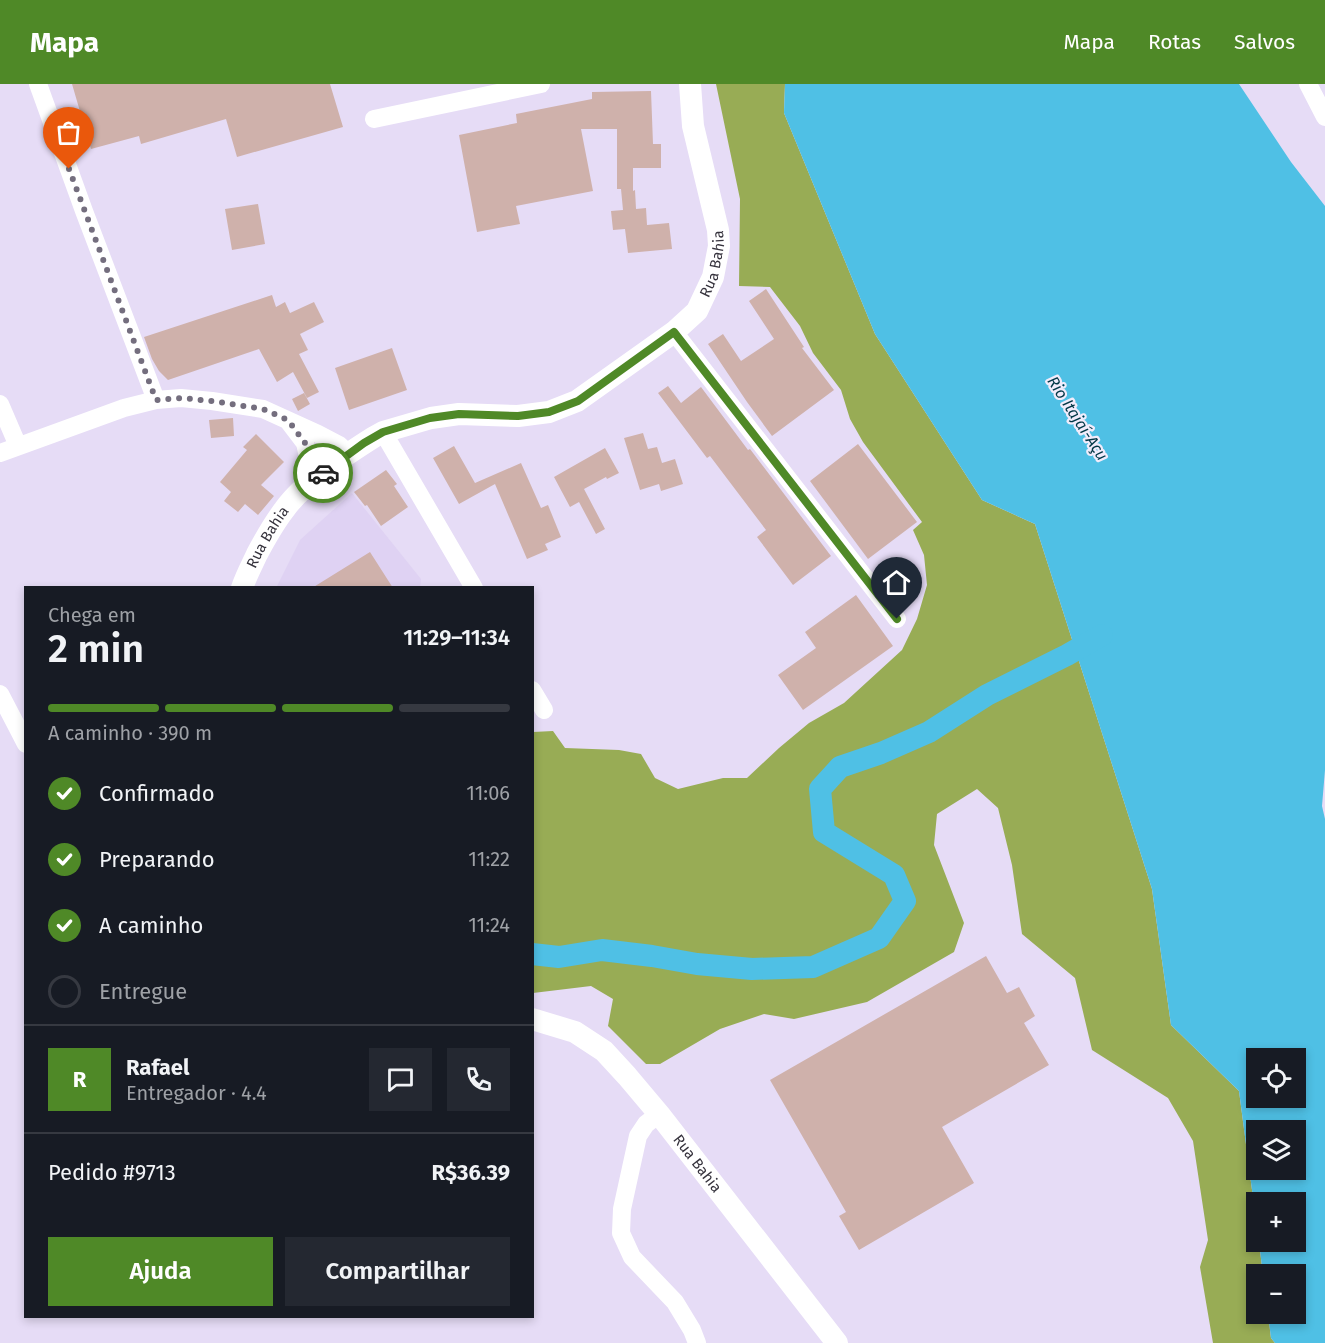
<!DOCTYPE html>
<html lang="pt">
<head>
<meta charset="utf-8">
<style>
	body { margin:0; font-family:"Fira Sans",sans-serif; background:#242831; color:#f1f3f6; height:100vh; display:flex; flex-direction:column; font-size:22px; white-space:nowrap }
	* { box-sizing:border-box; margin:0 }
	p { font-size:20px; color:#9ea1a6 }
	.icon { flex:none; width:33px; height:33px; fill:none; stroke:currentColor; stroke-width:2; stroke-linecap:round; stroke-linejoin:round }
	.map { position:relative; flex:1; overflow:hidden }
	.drawer { position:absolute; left:24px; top:502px; width:510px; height:732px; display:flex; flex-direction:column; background:#171b24; border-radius:0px; box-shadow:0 3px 9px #0003 }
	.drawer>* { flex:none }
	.controls { position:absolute; left:1246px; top:964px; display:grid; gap:12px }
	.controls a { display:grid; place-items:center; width:60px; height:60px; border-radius:0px; background:#171b24; box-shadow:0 3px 9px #0003; font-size:30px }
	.pin { position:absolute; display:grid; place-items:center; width:51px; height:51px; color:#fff; margin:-62px -26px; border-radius:50% 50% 50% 0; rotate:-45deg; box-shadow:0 0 6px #0007 }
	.pin .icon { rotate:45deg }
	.courier { position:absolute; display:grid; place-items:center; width:60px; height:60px; margin:-30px; border:4px solid #4f8927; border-radius:50%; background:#fff; color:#222; box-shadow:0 2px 8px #0007 }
	.overview em { font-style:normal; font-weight:600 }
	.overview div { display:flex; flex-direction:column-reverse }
	.overview { display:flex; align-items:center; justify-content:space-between; height:102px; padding:0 24px }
	h1 { font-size:39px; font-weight:600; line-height:45px }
	.bar { display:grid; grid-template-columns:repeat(4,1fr); gap:9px 6px; align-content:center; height:72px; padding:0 24px }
	.bar i { height:8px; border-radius:4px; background:#363941 }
	.bar .selected { background:#4f8927 }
	.bar p { grid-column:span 4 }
	.line { display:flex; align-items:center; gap:15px; padding:0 24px; border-top:2px solid #363941 }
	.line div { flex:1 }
	.round { display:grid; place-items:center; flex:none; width:63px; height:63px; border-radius:0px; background:#242831 }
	ol { padding:0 24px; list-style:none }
	li { display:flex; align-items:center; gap:18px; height:66px }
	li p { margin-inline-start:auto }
	li .icon { padding:6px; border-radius:50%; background:#4f8927; color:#fff; stroke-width:4 }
	li:last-child { color:#9ea1a6 }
	li i { width:33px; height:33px; border:3px solid #363941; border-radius:50% }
	.action { display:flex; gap:12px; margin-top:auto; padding:12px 24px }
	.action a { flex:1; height:69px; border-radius:0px; background:#4f8927; color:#fff; font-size:24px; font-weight:600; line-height:69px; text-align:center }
	.action a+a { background:#242831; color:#f1f3f6 }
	header { display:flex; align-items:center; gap:36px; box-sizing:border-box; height:84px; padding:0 30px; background:#4f8927; color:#fff }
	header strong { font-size:28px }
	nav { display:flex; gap:33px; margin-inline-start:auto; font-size:21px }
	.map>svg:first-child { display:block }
	.built { fill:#dfd2f3 }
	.forest { fill:#98ac55 }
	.water { fill:#4fc0e5; fill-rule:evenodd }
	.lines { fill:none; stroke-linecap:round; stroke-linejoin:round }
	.river { stroke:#4fc0e5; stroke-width:22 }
	.building { fill:#cfb1ab }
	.minor { stroke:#fff; stroke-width:18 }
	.major { stroke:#fff; stroke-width:22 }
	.done { stroke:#746e7e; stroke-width:6; stroke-dasharray:0 10.8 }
	.route { stroke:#4f8927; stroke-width:8 }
	.labels { text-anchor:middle; stroke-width:4.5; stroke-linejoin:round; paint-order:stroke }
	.street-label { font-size:15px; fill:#36333d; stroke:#f1ecfb }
	.water-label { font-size:16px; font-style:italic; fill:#013746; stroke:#f1ecfb }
</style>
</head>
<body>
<header>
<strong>Mapa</strong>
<nav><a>Mapa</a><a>Rotas</a><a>Salvos</a></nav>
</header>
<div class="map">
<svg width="1325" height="1259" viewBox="0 0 1325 1259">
	<rect width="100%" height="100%" fill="#e6dcf6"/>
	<path class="built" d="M 352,409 L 421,495 L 420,504 L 276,504 L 300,456 Z"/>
	<path class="forest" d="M 716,0 L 785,0 L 784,29 L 875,250 L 982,416 L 1035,440 L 1152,805 L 1171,941 L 1239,1007 L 1257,1144 L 1257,1158 L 1259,1158 L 1263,1191 L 1257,1191 L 1257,1230 L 1268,1230 L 1271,1254 L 1275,1259 L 1213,1259 L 1200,1183 L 1208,1156 L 1193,1057 L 1168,1014 L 1092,966 L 1075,894 L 1022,850 L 1012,781 L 998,724 L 977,705 L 937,730 L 934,761 L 964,839 L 954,868 L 867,918 L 794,935 L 764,930 L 720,945 L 660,980 L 646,980 L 608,942 L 613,915 L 591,902 L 533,909 L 533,648 L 553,647 L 565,664 L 619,666 L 641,670 L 655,694 L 678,705 L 723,694 L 747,694 L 779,664 L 809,639 L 844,619 L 902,566 L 917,535 L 927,501 L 924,471 L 913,446 L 922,438 L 863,358 L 850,335 L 841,306 L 813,269 L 800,242 L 770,203 L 739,202 L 740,115 Z"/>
	<path class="water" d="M 785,0 L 1239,0 L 1291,78 L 1325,122 L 1325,686 L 1322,722 L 1325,735 L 1325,1259 L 1275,1259 L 1271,1254 L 1268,1230 L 1296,1230 L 1296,1191 L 1263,1191 L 1259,1158 L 1296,1158 L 1296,1119 L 1257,1119 L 1257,1144 L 1239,1007 L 1171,941 L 1152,805 L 1035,440 L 982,416 L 875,250 L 784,29 ZM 1257,975 L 1296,975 L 1296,1014 L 1257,1014 ZM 1257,1047 L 1296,1047 L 1296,1086 L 1257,1086 Z"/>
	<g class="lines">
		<path class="river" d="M 532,870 L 559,873 L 602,866 L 652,872 L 697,880 L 752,885 L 813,883 L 879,854 L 905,817 L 894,791 L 824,748 L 820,705 L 840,683 L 881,669 L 929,648 L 987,611 L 1067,571 L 1102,551"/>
	</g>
	<path class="building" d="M 72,0 L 330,0 L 343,43 L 237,73 L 226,35 L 141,60 L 139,52 L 91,65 Z
		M 651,7 L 653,60 L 661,60 L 661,84 L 633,84 L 633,107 L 635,106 L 636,125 L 646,124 L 647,141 L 669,139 L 672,165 L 628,169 L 625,145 L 613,146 L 611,127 L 623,126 L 621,105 L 617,105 L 617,45 L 581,45 L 593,107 L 516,122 L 520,140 L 477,148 L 459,51 L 517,39 L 516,30 L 592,15 L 592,8 Z
		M 258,120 L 265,160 L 232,166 L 225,125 Z
		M 766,205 L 804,263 L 802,264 L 834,306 L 772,352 L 747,318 L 708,260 L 723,250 L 741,277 L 774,255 L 749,217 Z
		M 272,211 L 276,223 L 285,218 L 290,229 L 314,218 L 324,238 L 300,250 L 308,266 L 299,270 L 319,308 L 307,314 L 293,288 L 277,298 L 259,265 L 168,296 L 159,287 L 152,275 L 144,253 Z
		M 392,264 L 407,306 L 349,326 L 335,284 Z
		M 668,302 L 681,319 L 701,303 L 748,366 L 750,365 L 831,472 L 793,501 L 757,453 L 766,446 L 710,372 L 707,374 L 658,309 Z
		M 304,309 L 310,320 L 298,327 L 292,315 Z
		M 233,334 L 234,352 L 211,354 L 209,336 Z
		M 643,349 L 648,365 L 657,363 L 662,379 L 675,375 L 683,400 L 661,407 L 659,400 L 640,406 L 624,354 Z
		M 256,350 L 284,378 L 261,401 L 274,412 L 258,431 L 245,420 L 238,428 L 224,417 L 231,408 L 220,398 L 247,366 L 243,363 Z
		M 858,360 L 917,438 L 868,475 L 810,397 Z
		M 454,362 L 475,399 L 521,379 L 541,424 L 548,421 L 561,453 L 545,460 L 548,466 L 527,475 L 495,400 L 459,420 L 433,374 Z
		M 605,364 L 619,389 L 607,395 L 606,393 L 584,405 L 605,445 L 596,450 L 579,418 L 570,423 L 554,393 Z
		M 386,386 L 397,400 L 394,402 L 408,423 L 381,442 L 367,421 L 365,422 L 354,408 Z
		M 370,468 L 393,504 L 312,504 Z
		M 856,511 L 893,562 L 803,626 L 778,591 L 816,564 L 805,548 Z
		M 986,872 L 1007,909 L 1019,903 L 1035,932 L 1024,939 L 1049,981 L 942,1043 L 974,1099 L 859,1166 L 839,1132 L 846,1128 L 770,996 Z"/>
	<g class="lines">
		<path class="minor" d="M 38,0 L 84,127 L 156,316
			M 1308,0 L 1325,33
			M 374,35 L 541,0
			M 674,248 L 897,535
			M 0,320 L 18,362
			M 289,338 L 305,359 L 313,397
			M 383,348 L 474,504
			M 0,369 L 124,324 L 156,316 L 181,314 L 212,317 L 263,325 L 318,350 L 339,361 L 349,370
			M 532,606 L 544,626
			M 0,610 L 26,660
			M 659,1030 L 646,1040 L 638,1052 L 622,1125 L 621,1149 L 632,1173 L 675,1218 L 692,1246 L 697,1259"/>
		<g class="major">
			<path id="s1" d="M 242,504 C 246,492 252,481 257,470 C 265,455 274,439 284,426 C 304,398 344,372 374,353 L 383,348 L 431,334 L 459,330 L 518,332 L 549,328 L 577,317 L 674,248 L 697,227 L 713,193 L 719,162 L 718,146 L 693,42 L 690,0"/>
			<path id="s2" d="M 532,935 L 575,948 L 604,967 L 627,992 L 659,1030 L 837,1259"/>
		</g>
	</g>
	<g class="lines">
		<path class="done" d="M 69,85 L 156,316 L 181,314 L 212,317 L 263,325 L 288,336 L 305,359 L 312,397 L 323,389"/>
		<path class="route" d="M 323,389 L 364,359 L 383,348 L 430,334 L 459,330 L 518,332 L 549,328 L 578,317 L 674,248 L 897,535"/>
	</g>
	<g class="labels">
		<g class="street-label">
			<text dy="5" stroke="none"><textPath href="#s1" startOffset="615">Rua Bahia</textPath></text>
			<text dy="5" stroke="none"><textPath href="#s1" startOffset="57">Rua Bahia</textPath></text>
			<text dy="5" stroke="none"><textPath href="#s2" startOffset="226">Rua Bahia</textPath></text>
		</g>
		<g class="water-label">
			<text transform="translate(1078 334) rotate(57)" y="6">Rio Itajaí-Açu</text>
		</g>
	</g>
</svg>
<div class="controls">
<a><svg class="icon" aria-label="locate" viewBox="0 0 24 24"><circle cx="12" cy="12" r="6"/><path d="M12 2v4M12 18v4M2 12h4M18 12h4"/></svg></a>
<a><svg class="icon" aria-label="layers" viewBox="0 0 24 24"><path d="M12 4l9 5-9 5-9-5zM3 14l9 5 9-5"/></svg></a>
<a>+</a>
<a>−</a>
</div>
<div class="pin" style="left:69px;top:85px;background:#ea580c"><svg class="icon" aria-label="bag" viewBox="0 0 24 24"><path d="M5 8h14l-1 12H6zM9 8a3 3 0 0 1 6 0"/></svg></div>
<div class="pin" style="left:897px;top:535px;background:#1f2937"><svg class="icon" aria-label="home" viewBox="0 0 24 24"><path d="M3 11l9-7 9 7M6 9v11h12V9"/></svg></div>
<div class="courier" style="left:323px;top:389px"><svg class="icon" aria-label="car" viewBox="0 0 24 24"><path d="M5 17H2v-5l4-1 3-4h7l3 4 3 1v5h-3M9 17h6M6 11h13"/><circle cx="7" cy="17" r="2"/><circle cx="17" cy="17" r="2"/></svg></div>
<section class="drawer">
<div class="overview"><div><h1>2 min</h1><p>Chega em</p></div><em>11:29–11:34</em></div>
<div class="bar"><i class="selected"></i><i class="selected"></i><i class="selected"></i><i></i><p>A caminho · 390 m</p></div>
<ol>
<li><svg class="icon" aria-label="check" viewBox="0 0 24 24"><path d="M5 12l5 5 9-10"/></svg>Confirmado<p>11:06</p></li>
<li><svg class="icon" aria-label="check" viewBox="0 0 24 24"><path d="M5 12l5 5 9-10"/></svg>Preparando<p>11:22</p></li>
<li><svg class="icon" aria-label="check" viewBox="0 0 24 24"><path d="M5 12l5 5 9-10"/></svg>A caminho<p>11:24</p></li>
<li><i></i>Entregue</li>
</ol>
<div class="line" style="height:108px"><b class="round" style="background:#4f8927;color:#fff">R</b><div><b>Rafael</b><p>Entregador · 4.4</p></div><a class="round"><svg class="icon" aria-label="chat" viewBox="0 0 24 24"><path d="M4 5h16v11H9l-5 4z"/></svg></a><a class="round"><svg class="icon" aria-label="phone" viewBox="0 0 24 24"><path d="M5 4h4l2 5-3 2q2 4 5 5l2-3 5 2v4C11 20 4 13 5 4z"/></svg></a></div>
<div class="line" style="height:78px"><div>Pedido #9713</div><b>R$36.39</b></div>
<div class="action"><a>Ajuda</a><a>Compartilhar</a></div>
</section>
</div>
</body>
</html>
